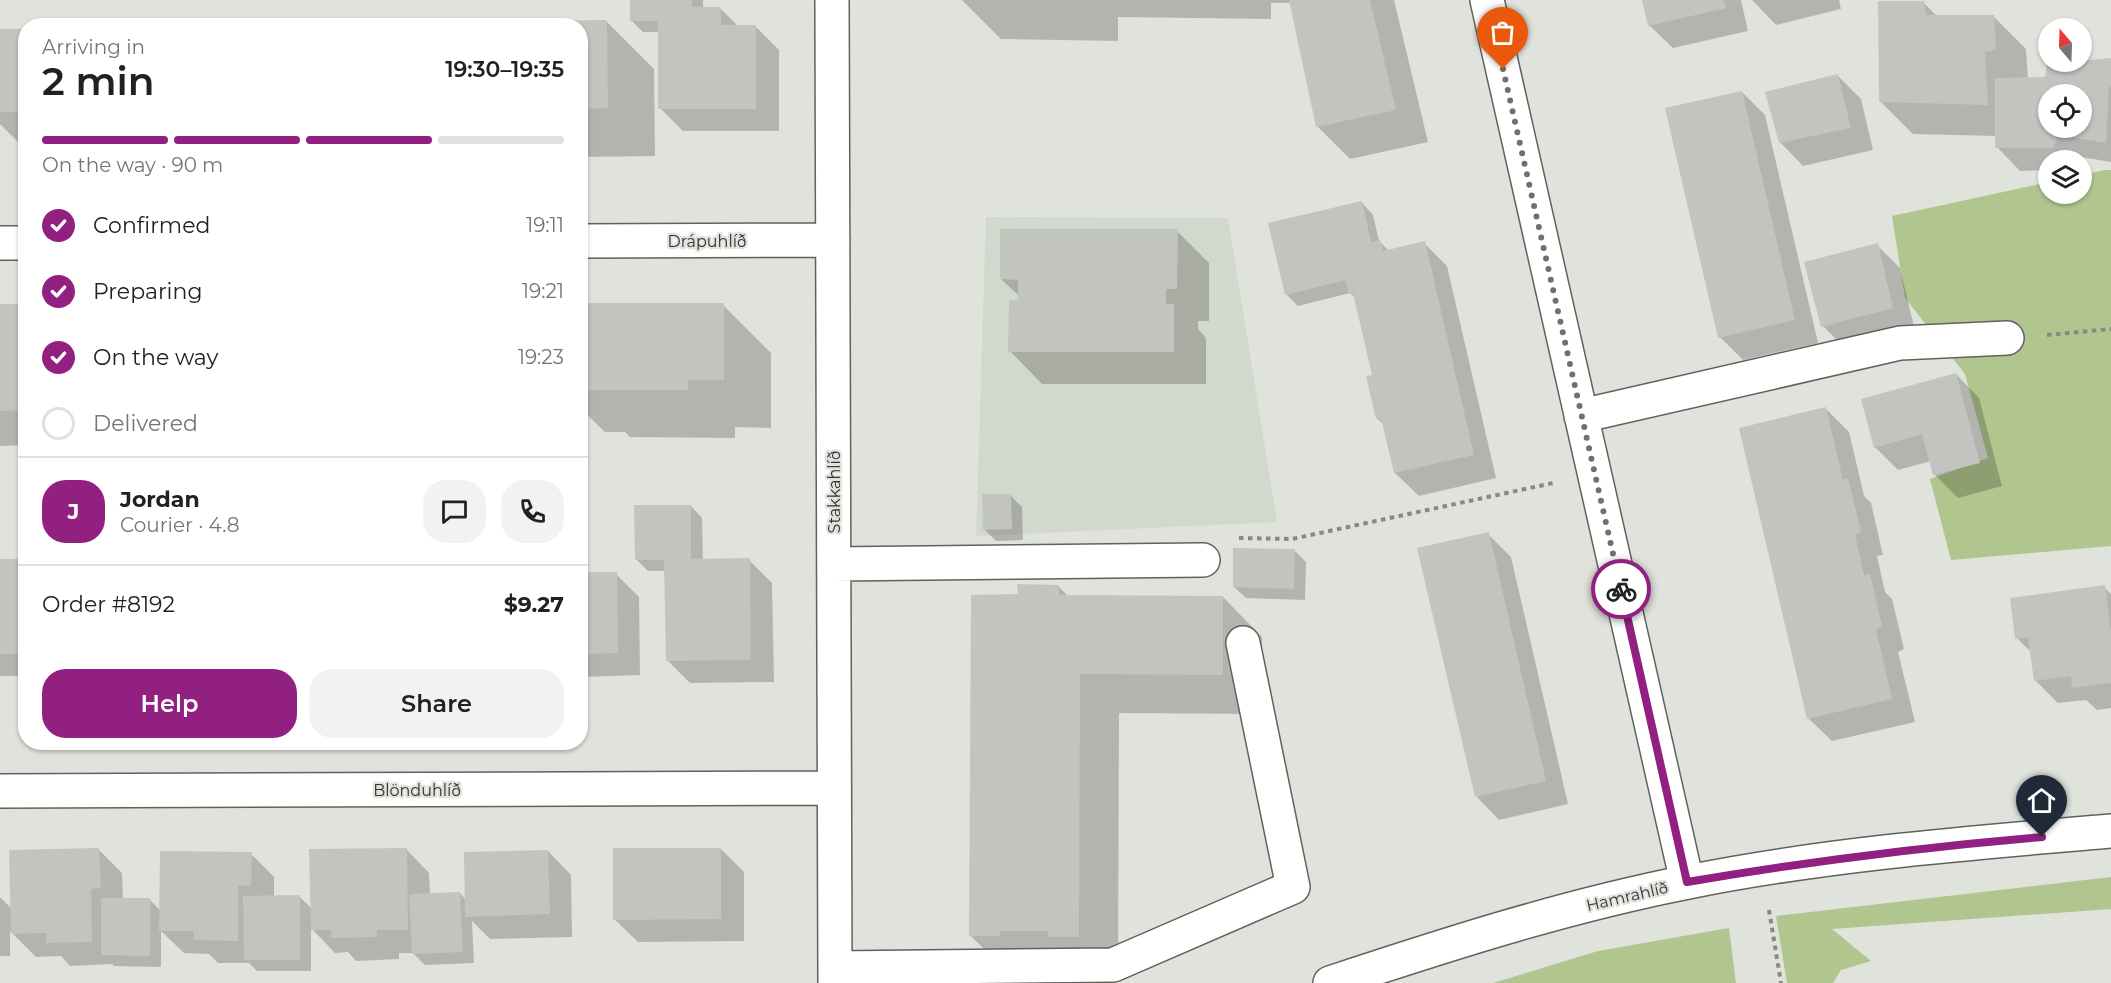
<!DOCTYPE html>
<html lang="en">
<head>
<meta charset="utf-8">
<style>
	body { margin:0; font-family:Montserrat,sans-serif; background:#f2f2f2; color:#202124; height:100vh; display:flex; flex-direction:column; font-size:22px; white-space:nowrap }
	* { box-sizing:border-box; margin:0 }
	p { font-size:20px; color:#757577 }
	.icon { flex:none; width:33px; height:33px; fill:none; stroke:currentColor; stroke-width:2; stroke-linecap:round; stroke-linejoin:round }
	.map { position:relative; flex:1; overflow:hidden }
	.details { position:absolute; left:18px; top:18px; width:570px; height:732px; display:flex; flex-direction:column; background:#fff; border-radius:24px; box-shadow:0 2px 4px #0004 }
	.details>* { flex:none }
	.needle { width:39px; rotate:341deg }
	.tools { position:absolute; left:2038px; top:18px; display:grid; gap:12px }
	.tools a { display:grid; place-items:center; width:54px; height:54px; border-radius:50%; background:#fff; box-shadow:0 2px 4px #0004; font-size:30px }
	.pin { position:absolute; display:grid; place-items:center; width:51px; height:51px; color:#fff; margin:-62px -26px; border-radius:50% 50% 50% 0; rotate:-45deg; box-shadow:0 0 6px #0007 }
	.pin .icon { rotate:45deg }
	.courier { position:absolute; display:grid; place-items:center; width:60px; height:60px; margin:-30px; border:4px solid #912080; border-radius:50%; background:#fff; color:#222; box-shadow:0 2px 8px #0007 }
	.overview em { font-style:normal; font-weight:600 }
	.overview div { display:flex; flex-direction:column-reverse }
	.overview { display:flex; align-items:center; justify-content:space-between; height:102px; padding:0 24px }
	h1 { font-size:39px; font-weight:600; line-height:45px }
	.bar { display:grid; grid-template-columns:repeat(4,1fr); gap:9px 6px; align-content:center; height:72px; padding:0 24px }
	.bar i { height:8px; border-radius:4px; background:#e0e0e0 }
	.bar .on { background:#912080 }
	.bar p { grid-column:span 4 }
	.line { display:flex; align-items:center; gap:15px; padding:0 24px; border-top:2px solid #e0e0e0 }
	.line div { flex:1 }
	.round { display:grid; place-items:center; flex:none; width:63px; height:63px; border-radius:24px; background:#f2f2f2 }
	ol { padding:0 24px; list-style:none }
	li { display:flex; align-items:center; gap:18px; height:66px }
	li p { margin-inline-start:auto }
	li .icon { padding:6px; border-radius:50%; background:#912080; color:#fff; stroke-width:4 }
	li:last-child { color:#757577 }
	li i { width:33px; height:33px; border:3px solid #e0e0e0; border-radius:50% }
	.button { display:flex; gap:12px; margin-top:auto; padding:12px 24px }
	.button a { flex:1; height:69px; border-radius:24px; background:#912080; color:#fff; font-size:24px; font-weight:600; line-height:69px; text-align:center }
	.button a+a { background:#f2f2f2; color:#202124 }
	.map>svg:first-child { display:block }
	.built { fill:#d3d8cc }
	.green { fill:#b1c68e }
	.shadow { fill:#0003; fill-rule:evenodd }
	.building { fill:#c2c4bf; fill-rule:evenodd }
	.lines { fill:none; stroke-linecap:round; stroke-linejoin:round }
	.minor-casing { stroke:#60625e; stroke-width:36 }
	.path { stroke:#888985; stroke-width:4; stroke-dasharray:4.5 4.5; stroke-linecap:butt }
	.minor { stroke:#fff; stroke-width:33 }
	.done { stroke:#70716e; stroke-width:6; stroke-dasharray:0 10.8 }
	.route { stroke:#912080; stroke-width:8 }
	.labels { text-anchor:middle; stroke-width:4.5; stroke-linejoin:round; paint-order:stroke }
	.street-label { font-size:16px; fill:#333432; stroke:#e0e2dc }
</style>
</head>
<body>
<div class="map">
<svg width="2111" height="983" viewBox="0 0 2111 983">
	<rect width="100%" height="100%" fill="#e0e2dc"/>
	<path class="built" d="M 986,217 L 1228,218 L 1277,522 L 976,536 Z"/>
	<path class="green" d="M 2105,170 L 2111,170 L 2111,546 L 1951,560 L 1930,479 L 1988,458 L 1965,374 L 1905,298 L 1892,216 L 2049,182 L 2049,194 L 2082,194 L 2082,175 Z
		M 2111,877 L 2111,909 L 1832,929 L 1871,961 L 1841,970 L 1833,983 L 1787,983 L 1776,916 Z
		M 1729,928 L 1736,983 L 1493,983 L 1598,951 Z"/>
	<path class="shadow" d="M 631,0 L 703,0 L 703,9 L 720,8 L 739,27 L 756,27 L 779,50 L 779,131 L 683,131 L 660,108 L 660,32 L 643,32 L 631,20 Z
		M 962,0 L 1394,0 L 1428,142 L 1350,159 L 1318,127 L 1291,3 L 1271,3 L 1271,19 L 1118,17 L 1118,41 L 1001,39 Z
		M 1644,0 L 1741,0 L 1748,31 L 1673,48 L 1649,25 Z
		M 1752,0 L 1839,0 L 1841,9 L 1776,25 Z
		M 1923,2 L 1937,16 L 1993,16 L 2026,49 L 2028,79 L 2046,78 L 2111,59 L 2111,162 L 2081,157 L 2080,160 L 2049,160 L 2049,170 L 2020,171 L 1997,147 L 1997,136 L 1913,134 L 1881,102 ZM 2049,94 L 2082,94 L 2082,128 L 2049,128 Z
		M 606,21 L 654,69 L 655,156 L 580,157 L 580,26 Z
		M 0,31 L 26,31 L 26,150 L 0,124 Z
		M 1838,76 L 1861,99 L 1873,150 L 1803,166 L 1780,142 Z
		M 1742,92 L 1765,115 L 1818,343 L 1743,360 L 1720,337 Z
		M 1362,203 L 1373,215 L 1379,241 L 1389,251 L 1424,243 L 1447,266 L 1496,478 L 1419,496 L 1395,473 L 1385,426 L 1378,419 L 1374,376 L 1356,299 L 1350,293 L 1298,306 L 1286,294 Z
		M 1177,231 L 1209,263 L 1209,321 L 1198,321 L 1198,329 L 1206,338 L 1206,384 L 1042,384 L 1010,351 L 1020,297 L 1001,279 Z
		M 1877,245 L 1900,268 L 1915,331 L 1846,349 L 1823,326 Z
		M 26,305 L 26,445 L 0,446 L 0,306 Z
		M 580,305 L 723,305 L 771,353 L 771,428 L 735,427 L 735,438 L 630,437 L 625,432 L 605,432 L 580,408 Z
		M 1956,374 L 1979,398 L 2002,486 L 1958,498 L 1935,475 L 1931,461 L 1898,470 L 1875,447 Z
		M 1826,409 L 1849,432 L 1864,496 L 1871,503 L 1883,555 L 1877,556 L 1885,592 L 1892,599 L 1904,649 L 1898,652 L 1915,722 L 1832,741 L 1808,718 Z
		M 1010,495 L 1022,507 L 1023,540 L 996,541 L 984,529 Z
		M 691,506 L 702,518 L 703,561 L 749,560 L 772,583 L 774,682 L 690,683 L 667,660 L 666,571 L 648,571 L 636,559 Z
		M 1488,534 L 1511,557 L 1568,804 L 1499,820 L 1476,796 Z
		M 1294,550 L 1306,562 L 1305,600 L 1246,598 L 1234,587 Z
		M 0,561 L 26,561 L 26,676 L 0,676 Z
		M 580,574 L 616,574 L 639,597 L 640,675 L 580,677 Z
		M 1058,586 L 1068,596 L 1223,597 L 1262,637 L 1262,714 L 1119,713 L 1118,976 L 1010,975 L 971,936 Z
		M 2104,587 L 2111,594 L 2111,708 L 2097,710 L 2086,700 L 2058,703 L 2035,680 L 2032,653 L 2017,638 Z
		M 406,849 L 429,873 L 430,894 L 460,893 L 466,900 L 548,851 L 571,875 L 572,937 L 490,939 L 472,921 L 474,963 L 425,965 L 413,953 L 399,953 L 399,959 L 356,961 L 348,952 L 335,953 L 311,928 L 311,971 L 257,971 L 249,963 L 218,963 L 209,954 L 184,953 L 161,931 L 161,967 L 114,966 L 112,964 L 70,966 L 61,956 L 36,957 L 10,931 L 10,956 L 0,956 L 0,897 L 12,909 L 99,850 L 122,873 L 123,900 L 150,900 L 161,911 L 251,854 L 274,877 L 274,897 L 299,896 L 312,909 Z
		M 721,849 L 744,872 L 744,941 L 638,942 L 614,919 Z"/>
	<path class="building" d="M 630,0 L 692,0 L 692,7 L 721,7 L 721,25 L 756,25 L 756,109 L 658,109 L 658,21 L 630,21 Z
		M 1289,0 L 1370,0 L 1396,110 L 1316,127 Z
		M 1642,0 L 1724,0 L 1726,8 L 1648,26 Z
		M 1878,1 L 1924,1 L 1926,15 L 1994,15 L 1996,50 L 1985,52 L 1988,105 L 1879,102 Z
		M 607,20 L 608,108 L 580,109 L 580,26 L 435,26 L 435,22 Z
		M 0,29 L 26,29 L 26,112 L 0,112 Z
		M 2111,58 L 2111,87 L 2109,87 L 2106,143 L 2058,135 L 2053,148 L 1995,148 L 1995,78 L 2045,77 L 2047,64 ZM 2049,94 L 2082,94 L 2082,128 L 2049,128 Z
		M 1838,74 L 1851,128 L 1779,143 L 1765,92 Z
		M 1742,91 L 1795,320 L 1718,338 L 1665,108 Z
		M 1362,201 L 1371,242 L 1380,240 L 1383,251 L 1425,241 L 1474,455 L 1394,473 L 1381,418 L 1376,419 L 1366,376 L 1372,375 L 1353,293 L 1349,294 L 1345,280 L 1285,295 L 1268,223 Z
		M 1000,229 L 1178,229 L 1177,289 L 1166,289 L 1166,304 L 1174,304 L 1174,352 L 1008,352 L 1009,300 L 1018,300 L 1018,280 L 1000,279 Z
		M 1878,243 L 1893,308 L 1821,327 L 1804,262 Z
		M 580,303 L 724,303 L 724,380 L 688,380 L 688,390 L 581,390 Z
		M 0,304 L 26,304 L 26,410 L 0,411 Z
		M 1956,373 L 1980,463 L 1933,475 L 1922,434 L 1874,448 L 1861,399 Z
		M 1826,407 L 1843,480 L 1848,478 L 1861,532 L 1855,534 L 1864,575 L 1870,574 L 1882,626 L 1876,629 L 1892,699 L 1807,719 L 1739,428 Z
		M 982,494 L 1011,494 L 1012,529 L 983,530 Z
		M 634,505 L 691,505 L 691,559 L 750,558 L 751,660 L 666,661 L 664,560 L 635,560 Z
		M 1489,532 L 1546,781 L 1475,797 L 1417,548 Z
		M 1233,548 L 1295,549 L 1294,589 L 1233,587 Z
		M 0,559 L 26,559 L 26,654 L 0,654 Z
		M 580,572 L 617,572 L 618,653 L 580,654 Z
		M 1017,584 L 1059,585 L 1059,595 L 1223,596 L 1223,675 L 1080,674 L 1079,937 L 1048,937 L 1048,931 L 1000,931 L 1000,936 L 969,936 L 971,595 L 1018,594 Z
		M 2105,585 L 2111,632 L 2111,683 L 2072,688 L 2071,676 L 2034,681 L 2028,637 L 2015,639 L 2010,598 Z
		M 99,848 L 101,888 L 91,889 L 92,942 L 46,943 L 46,933 L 11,934 L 9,850 Z
		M 407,848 L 408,930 L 377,930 L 377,937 L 331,938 L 331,930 L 311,930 L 309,849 Z
		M 613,848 L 721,848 L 721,919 L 613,920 Z
		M 548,850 L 550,914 L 465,917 L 464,852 Z
		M 160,851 L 252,852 L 251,885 L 238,886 L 238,941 L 193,940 L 194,931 L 159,931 Z
		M 460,892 L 463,952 L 412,954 L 409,894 Z
		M 300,895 L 300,960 L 244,960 L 243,896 Z
		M 101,898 L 150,898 L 150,956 L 101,955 Z"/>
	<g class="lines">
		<g class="minor-casing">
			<path id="minor" d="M 832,0 L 835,983
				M 1487,0 L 1687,882
				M 580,241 L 833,240
				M 0,243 L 26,243
				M 1581,416 L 1900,343 L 2007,338
				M 834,564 L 1203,560
				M 0,791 L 834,788
				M 835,968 L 1113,965 L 1293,887 L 1243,643
				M 1330,983 C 1448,944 1566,906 1688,882 C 1827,854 1970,843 2111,831"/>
		</g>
		<path class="path" d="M 2047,335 L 2111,329
			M 1239,538 L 1292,539 L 1553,483
			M 1769,910 L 1781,983"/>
		<use href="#minor" class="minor"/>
	</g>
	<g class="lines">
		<path class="done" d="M 1503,69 L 1621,589"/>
		<path class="route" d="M 1621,589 L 1687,882 C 1805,862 1923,847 2042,837"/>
	</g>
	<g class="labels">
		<g class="street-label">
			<text x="707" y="247">Drápuhlíð</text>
			<text transform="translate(834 492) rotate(-90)" y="6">Stakkahlíð</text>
			<text x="417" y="796">Blönduhlíð</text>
			<text transform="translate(1627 896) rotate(-13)" y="6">Hamrahlíð</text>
		</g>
	</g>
</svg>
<div class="tools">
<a><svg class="needle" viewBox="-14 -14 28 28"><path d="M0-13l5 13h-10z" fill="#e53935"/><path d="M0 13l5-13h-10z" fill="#757577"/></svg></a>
<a><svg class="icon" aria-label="locate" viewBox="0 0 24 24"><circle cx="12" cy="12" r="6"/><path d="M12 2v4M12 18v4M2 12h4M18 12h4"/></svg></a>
<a><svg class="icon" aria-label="layers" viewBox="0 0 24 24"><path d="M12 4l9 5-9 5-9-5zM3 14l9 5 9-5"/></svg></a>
</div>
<div class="pin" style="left:1503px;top:69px;background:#ea580c"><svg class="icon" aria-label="bag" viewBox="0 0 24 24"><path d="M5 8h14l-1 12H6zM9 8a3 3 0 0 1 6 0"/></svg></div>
<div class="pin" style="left:2042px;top:837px;background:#1f2937"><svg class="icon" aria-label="home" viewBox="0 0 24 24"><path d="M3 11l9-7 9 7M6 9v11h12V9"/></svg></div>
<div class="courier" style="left:1621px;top:589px"><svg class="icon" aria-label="bike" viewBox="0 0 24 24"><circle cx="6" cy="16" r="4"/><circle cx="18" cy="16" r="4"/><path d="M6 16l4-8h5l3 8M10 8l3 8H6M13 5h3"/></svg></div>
<section class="details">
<div class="overview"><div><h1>2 min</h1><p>Arriving in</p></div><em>19:30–19:35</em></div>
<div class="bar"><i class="on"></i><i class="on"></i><i class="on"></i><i></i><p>On the way · 90 m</p></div>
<ol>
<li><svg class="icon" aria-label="check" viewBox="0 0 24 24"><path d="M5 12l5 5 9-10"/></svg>Confirmed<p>19:11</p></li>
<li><svg class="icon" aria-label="check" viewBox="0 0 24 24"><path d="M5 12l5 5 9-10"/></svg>Preparing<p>19:21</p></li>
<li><svg class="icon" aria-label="check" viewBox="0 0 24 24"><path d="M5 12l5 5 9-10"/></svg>On the way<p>19:23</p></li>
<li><i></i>Delivered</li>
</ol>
<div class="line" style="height:108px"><b class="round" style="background:#912080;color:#fff">J</b><div><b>Jordan</b><p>Courier · 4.8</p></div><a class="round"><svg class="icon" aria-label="chat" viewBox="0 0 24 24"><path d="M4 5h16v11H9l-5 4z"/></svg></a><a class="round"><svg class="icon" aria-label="phone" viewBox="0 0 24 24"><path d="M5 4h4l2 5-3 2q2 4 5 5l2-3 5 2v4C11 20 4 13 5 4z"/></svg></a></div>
<div class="line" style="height:78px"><div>Order #8192</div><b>$9.27</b></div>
<div class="button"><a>Help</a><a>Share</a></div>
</section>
</div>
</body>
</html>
